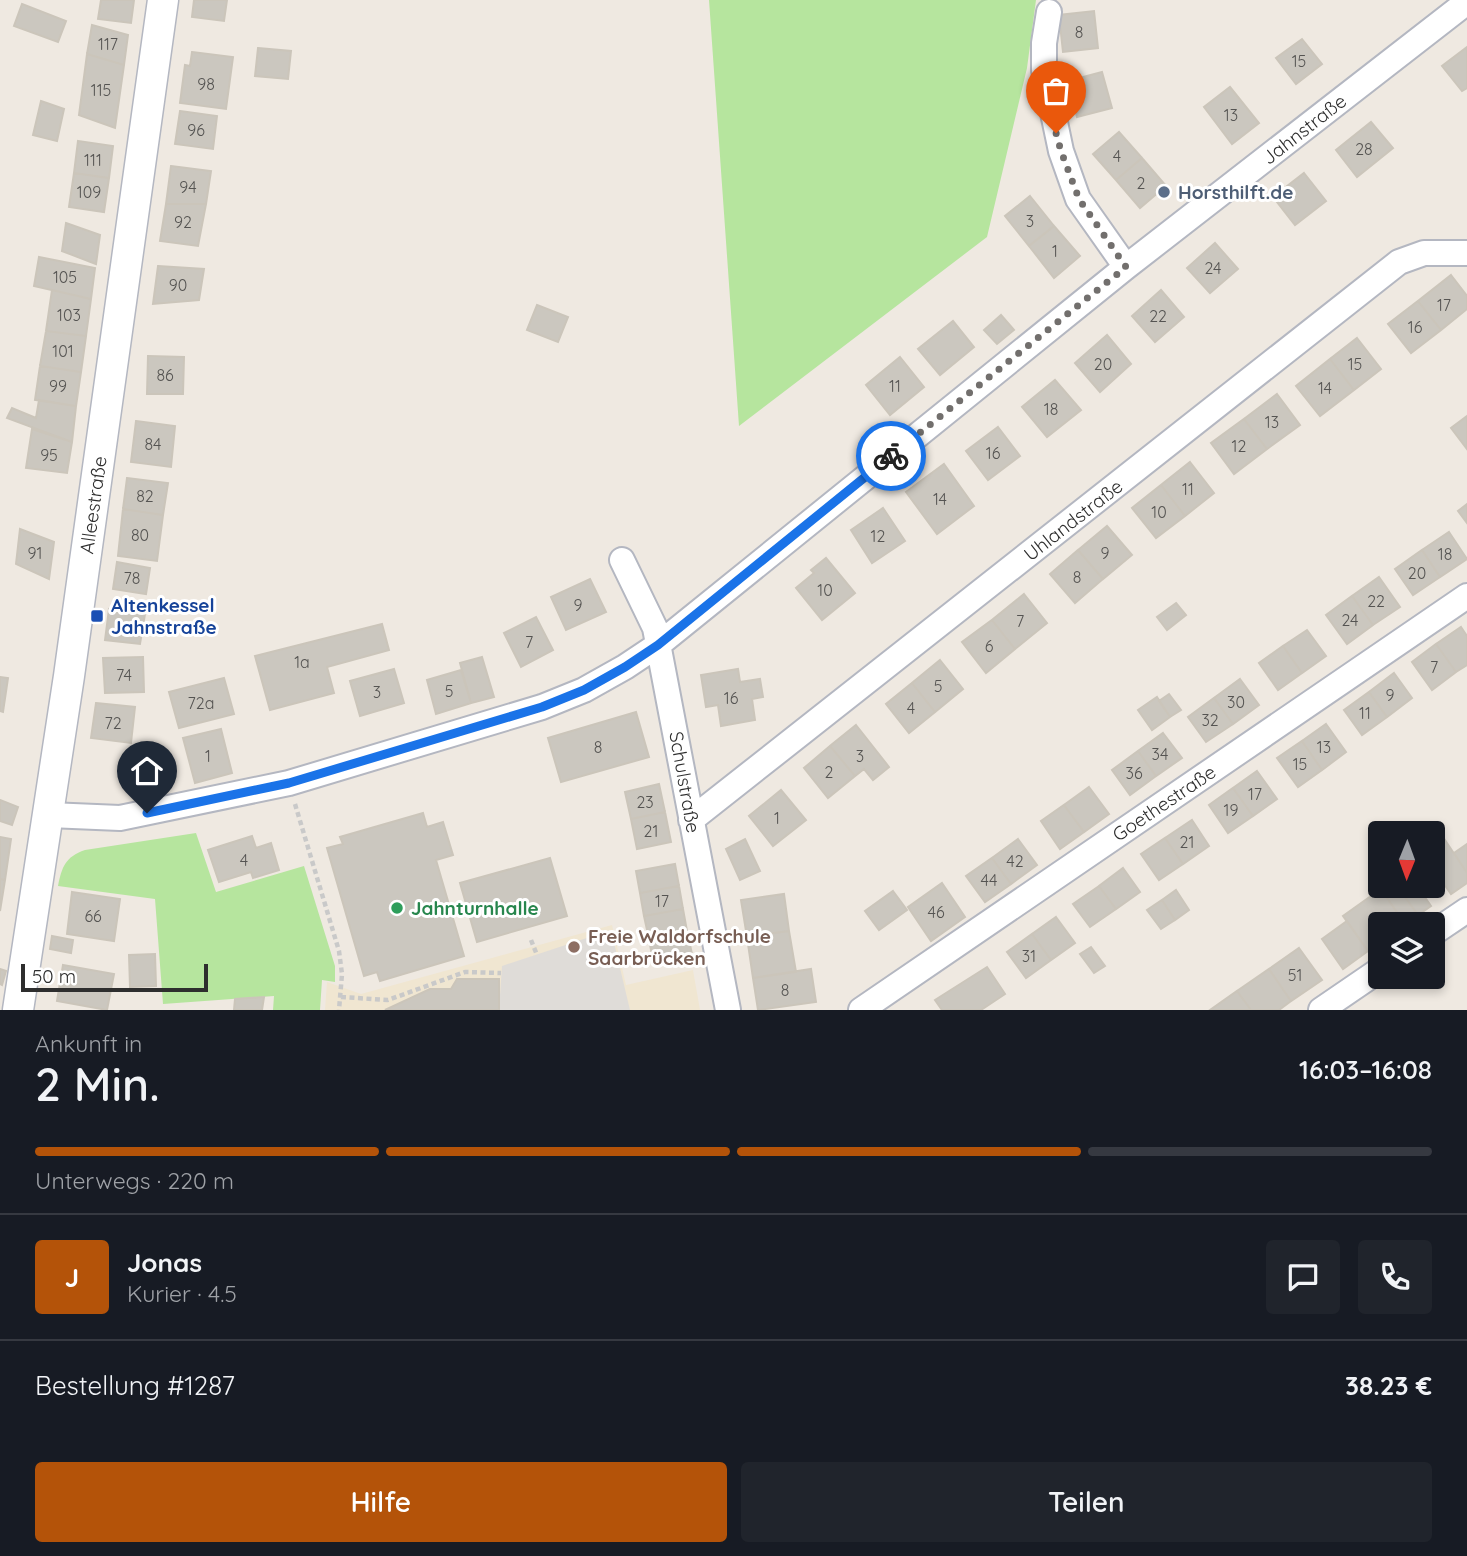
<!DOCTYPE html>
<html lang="de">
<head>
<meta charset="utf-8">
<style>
	body { margin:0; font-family:Quicksand,sans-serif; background:#20242c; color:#f1f3f6; height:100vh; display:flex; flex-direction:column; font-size:26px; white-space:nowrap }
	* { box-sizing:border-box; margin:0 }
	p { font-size:23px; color:#9ea1a6 }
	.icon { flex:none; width:38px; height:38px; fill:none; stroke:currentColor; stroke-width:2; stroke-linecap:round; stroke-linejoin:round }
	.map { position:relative; height:1010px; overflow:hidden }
	.details { display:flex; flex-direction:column; background:#171b24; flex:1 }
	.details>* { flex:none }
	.needle { width:46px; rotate:181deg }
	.tools { position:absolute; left:1368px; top:821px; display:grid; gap:14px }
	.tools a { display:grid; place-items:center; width:77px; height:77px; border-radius:7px; background:#171b24; box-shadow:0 4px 10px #0003; font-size:35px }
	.scale { position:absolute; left:21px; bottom:18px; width:187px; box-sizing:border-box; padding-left:7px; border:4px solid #2e2e2e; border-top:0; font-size:19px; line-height:24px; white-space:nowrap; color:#2e2e2e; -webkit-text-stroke:5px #fff; paint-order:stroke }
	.pin { position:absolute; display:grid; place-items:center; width:60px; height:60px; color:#fff; margin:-72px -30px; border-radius:50% 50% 50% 0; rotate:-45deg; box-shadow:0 0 7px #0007 }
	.pin .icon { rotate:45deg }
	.courier { position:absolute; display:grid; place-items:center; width:70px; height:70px; margin:-35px; border:5px solid #1a73e8; border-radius:50%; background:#fff; color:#222; box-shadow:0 2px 9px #0007 }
	.headline em { font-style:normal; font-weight:600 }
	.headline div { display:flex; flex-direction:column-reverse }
	.headline { display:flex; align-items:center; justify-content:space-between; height:119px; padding:0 35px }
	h1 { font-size:46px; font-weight:600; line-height:52px }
	.bar { display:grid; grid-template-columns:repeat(4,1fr); gap:10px 7px; align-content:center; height:84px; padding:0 35px }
	.bar i { height:9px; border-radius:5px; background:#363941 }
	.bar .current { background:#b45309 }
	.bar p { grid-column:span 4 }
	.line { display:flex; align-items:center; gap:18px; padding:0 35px; border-top:2px solid #363941 }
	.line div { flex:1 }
	.round { display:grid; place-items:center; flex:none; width:74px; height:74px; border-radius:7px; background:#20242c }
	.cta { display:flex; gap:14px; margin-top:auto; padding:14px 35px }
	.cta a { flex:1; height:80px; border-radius:7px; background:#b45309; color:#fff; font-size:28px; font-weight:600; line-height:80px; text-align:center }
	.cta a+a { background:#20242c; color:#f1f3f6 }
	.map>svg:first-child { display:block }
	.education { fill:#f0e6d1 }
	.green { fill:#b6e59e }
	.plaza { fill:#dfdcd8 }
	.building { fill:#cbc7bf; stroke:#cbc5ba; stroke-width:2 }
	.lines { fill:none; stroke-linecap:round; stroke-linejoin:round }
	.minor-casing { stroke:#b4b7c1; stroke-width:28 }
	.tertiary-casing { stroke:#b4b7c1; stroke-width:33 }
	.path { stroke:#c9c9c9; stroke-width:4.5; stroke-dasharray:5 3.5; stroke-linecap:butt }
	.minor { stroke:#fff; stroke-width:24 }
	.tertiary { stroke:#fff; stroke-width:30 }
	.done { stroke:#726f6d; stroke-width:7; stroke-dasharray:0 12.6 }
	.route { stroke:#1a73e8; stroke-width:9 }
	.service-dot { fill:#5c6f8a; stroke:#fff; stroke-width:2.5 }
	.transit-dot { fill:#1a4fb4; stroke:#fff; stroke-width:2.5 }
	.leisure-dot { fill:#2e9e5b; stroke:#fff; stroke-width:2.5 }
	.education-dot { fill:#8d6e63; stroke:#fff; stroke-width:2.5 }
	.labels { text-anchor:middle; stroke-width:6; stroke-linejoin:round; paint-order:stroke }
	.number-label { font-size:16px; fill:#555452 }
	.street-label { font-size:19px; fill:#2e2e2e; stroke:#fff }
	.service-label { font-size:19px; font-weight:bold; fill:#4e5e75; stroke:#fff; text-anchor:start }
	.transit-label { font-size:19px; font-weight:bold; fill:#164399; stroke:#fff; text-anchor:start }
	.leisure-label { font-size:19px; font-weight:bold; fill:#27864d; stroke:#fff; text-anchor:start }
	.education-label { font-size:19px; font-weight:bold; fill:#785e54; stroke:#fff; text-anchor:start }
</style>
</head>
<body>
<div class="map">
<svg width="1467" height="1010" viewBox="0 0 1467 1010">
	<rect width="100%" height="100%" fill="#efe9e1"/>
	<path class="education" d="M 612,925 L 626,985 L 693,970 L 700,1010 L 325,1010 L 327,982 L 361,994 Z"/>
	<path class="green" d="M 709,0 L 1036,0 L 1027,68 L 987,237 L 739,426 Z
		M 196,833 L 216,892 L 304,866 L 335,966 L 335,982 L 322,980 L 320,1010 L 273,1010 L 274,996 L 163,1004 L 155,899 L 58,886 C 62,867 65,857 85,850 Z"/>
	<path class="plaza" d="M 611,930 L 630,1010 L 499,1010 L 502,966 Z"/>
	<path class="building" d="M 101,0 L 134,0 L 131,23 L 98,19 Z
		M 194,0 L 227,0 L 224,21 L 192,17 Z
		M 22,4 L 66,21 L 58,42 L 14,26 Z
		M 1094,11 L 1098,48 L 1063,52 L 1059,15 Z
		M 92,25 L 128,35 L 124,65 L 87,54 Z
		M 1302,39 L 1322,64 L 1296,84 L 1276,58 Z
		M 1467,47 L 1467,88 L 1462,91 L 1442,66 Z
		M 258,48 L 291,51 L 288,79 L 255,76 Z
		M 192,52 L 233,57 L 226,109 L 180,103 L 185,65 L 190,66 Z
		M 87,54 L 124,65 L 115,128 L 79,115 Z
		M 1102,72 L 1112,108 L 1077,117 L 1068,81 Z
		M 1230,87 L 1259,123 L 1232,144 L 1204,107 Z
		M 41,101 L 64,109 L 57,141 L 33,135 Z
		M 180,111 L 217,116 L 213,149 L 175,144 Z
		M 1371,122 L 1393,148 L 1357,177 L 1336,150 Z
		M 1119,132 L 1142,158 L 1116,180 L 1093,154 Z
		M 78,141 L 113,146 L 109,178 L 74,173 Z
		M 1142,158 L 1166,186 L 1140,208 L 1116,180 Z
		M 171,166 L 211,171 L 206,204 L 166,204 Z
		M 74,173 L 109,178 L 104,212 L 69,207 Z
		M 1304,173 L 1326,201 L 1295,225 L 1273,197 Z
		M 1030,196 L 1054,226 L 1029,246 L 1005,216 Z
		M 166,204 L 206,204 L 198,246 L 160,241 Z
		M 66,223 L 100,235 L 96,264 L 62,251 Z
		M 1054,226 L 1080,256 L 1054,278 L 1029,246 Z
		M 1215,243 L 1238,269 L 1210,293 L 1187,268 Z
		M 39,257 L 95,268 L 91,299 L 34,286 Z
		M 158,266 L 204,269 L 199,300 L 153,304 Z
		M 1451,275 L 1467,296 L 1467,309 L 1441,330 L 1418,301 Z
		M 52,290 L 91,299 L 86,336 L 46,331 Z
		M 1161,290 L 1184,317 L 1155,342 L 1132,316 Z
		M 1418,301 L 1441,330 L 1411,353 L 1388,324 Z
		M 537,305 L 568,317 L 558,342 L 527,330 Z
		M 1001,315 L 1014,330 L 997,344 L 984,330 Z
		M 953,321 L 974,347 L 940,375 L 918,349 Z
		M 46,331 L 86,336 L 81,372 L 40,366 Z
		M 1107,335 L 1131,364 L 1100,392 L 1075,363 Z
		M 1357,338 L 1381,369 L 1354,390 L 1330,359 Z
		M 148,356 L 184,357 L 183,394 L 147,394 Z
		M 900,357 L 924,387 L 890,415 L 866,385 Z
		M 1330,359 L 1354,390 L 1320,416 L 1296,386 Z
		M 40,366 L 81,372 L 76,406 L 35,400 Z
		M 1055,380 L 1081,410 L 1047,437 L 1022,407 Z
		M 1277,394 L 1300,425 L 1267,449 L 1244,419 Z
		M 39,400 L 76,406 L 72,442 L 7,418 L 12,408 L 36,418 Z
		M 1467,416 L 1467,449 L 1451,428 Z
		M 1244,419 L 1267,449 L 1234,474 L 1211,443 Z
		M 136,421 L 175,426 L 171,467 L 131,462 Z
		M 998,427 L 1020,456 L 988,480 L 966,451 Z
		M 32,429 L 72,442 L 67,473 L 26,468 Z
		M 1190,462 L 1214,493 L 1185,516 L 1161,485 Z
		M 944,464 L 974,506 L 937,534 L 906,492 Z
		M 127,478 L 168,483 L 163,515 L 123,509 Z
		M 1161,485 L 1185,516 L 1156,538 L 1132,508 Z
		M 1467,504 L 1467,523 L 1458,511 Z
		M 883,508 L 905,541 L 872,563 L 851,530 Z
		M 123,509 L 163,515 L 157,561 L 118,556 Z
		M 1107,526 L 1132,555 L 1103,579 L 1078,550 Z
		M 20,529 L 54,542 L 49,579 L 16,564 Z
		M 1449,532 L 1467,559 L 1440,577 L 1422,550 Z
		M 1078,550 L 1103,579 L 1075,603 L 1050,574 Z
		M 1422,550 L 1440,577 L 1413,595 L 1395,569 Z
		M 826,558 L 855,593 L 822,620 L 796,588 L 814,573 L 811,570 Z
		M 117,562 L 150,568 L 146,594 L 113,589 Z
		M 1379,577 L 1400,607 L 1373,625 L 1352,596 Z
		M 590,579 L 606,612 L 566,630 L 551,597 Z
		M 1024,594 L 1047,623 L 1015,649 L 992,620 Z
		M 1352,596 L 1373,625 L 1347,644 L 1326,615 Z
		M 1176,603 L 1186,615 L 1167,630 L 1157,617 Z
		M 109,609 L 145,614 L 140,644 L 105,640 Z
		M 536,617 L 553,650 L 521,667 L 504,633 Z
		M 992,620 L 1015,649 L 986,673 L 962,642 Z
		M 382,624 L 389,650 L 327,667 L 334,693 L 270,710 L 255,656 Z
		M 1461,627 L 1467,636 L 1467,665 L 1456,672 L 1436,644 Z
		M 1307,630 L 1326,656 L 1302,673 L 1283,646 Z
		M 1436,644 L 1456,672 L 1432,690 L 1412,662 Z
		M 1283,646 L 1302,673 L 1278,690 L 1259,663 Z
		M 143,657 L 144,692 L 105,693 L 103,658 Z
		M 482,657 L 494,697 L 471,703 L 460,663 Z
		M 940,660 L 963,689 L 935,712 L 912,683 Z
		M 394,669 L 404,703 L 360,716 L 350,681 Z
		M 738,669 L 740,682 L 760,679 L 763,697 L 752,699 L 755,720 L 721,726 L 718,705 L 706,707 L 701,675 Z
		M 461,670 L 471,703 L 436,714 L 427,680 Z
		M 1394,673 L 1412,698 L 1387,717 L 1369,692 Z
		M 0,677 L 8,678 L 3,712 L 0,711 Z
		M 224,678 L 234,714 L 179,728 L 169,692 Z
		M 1240,679 L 1259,705 L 1233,724 L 1214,698 Z
		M 912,683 L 935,712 L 909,733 L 886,704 Z
		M 1369,692 L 1387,717 L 1362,735 L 1344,710 Z
		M 1169,694 L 1181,710 L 1170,717 L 1159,701 Z
		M 1157,697 L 1170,717 L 1152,730 L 1138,710 Z
		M 1214,698 L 1233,724 L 1206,742 L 1188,717 Z
		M 96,703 L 135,707 L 131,743 L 91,738 Z
		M 636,712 L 649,757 L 561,782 L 548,738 Z
		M 1326,724 L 1346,752 L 1322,770 L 1302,741 Z
		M 856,725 L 889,767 L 873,780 L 864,769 L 855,776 L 830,746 Z
		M 221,729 L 232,773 L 195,783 L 183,738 Z
		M 1163,733 L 1182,758 L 1156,776 L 1138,751 Z
		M 1302,741 L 1322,770 L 1298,787 L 1277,758 Z
		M 830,746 L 855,776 L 828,798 L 804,768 Z
		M 1138,751 L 1156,776 L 1130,795 L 1112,770 Z
		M 1257,771 L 1277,799 L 1253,816 L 1233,788 Z
		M 659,784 L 665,812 L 631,819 L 625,792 Z
		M 1089,787 L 1109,814 L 1084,832 L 1064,805 Z
		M 1233,788 L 1253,816 L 1228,833 L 1209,805 Z
		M 781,790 L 806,820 L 773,846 L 749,816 Z
		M 0,800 L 18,807 L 12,825 L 0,821 Z
		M 1064,805 L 1084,832 L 1060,849 L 1041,821 Z
		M 665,812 L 671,842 L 637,849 L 631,819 Z
		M 423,813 L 427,827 L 443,822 L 453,855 L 436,860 L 464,956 L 380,981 L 377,972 L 364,976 L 327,848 L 343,844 L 340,837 Z
		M 1192,820 L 1209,846 L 1183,864 L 1165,838 Z
		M 252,836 L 256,848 L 271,843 L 279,870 L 253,878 L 251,872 L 219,882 L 208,850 Z
		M 0,837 L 11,839 L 5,880 L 0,879 Z
		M 1165,838 L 1183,864 L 1159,880 L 1141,854 Z
		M 745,839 L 760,871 L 740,880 L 726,849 Z
		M 1018,839 L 1037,865 L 1011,884 L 992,858 Z
		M 1445,840 L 1467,873 L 1467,883 L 1451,894 L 1433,868 L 1433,848 Z
		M 1467,844 L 1467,873 L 1454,853 Z
		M 550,858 L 567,916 L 477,942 L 460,883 Z
		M 992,858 L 1011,884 L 985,902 L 966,876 Z
		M 675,864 L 679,886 L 640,893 L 636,871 Z
		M 1123,868 L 1140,892 L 1116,909 L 1099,886 Z
		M 0,879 L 5,880 L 0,911 Z
		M 942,883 L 965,917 L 931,941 L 908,907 Z
		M 679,886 L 683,909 L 644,916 L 640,893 Z
		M 1099,886 L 1116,909 L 1090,927 L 1073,904 Z
		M 1386,886 L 1397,886 L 1418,915 L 1405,924 L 1381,889 Z
		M 1401,886 L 1417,886 L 1431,906 L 1418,915 L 1398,887 Z
		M 1381,889 L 1405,924 L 1381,924 L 1381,942 L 1368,951 L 1343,916 Z
		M 1176,890 L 1189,910 L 1175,920 L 1162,900 Z
		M 893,891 L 907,910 L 879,930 L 865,911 Z
		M 72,892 L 120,899 L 114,941 L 67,934 Z
		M 784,894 L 789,931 L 747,937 L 741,900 Z
		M 1162,900 L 1175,920 L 1161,929 L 1147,910 Z
		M 683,909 L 687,931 L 649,939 L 644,916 Z
		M 1056,917 L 1075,943 L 1051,960 L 1032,934 Z
		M 1347,921 L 1368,951 L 1343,969 L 1322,939 Z
		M 687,931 L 692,954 L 653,961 L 649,939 Z
		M 789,931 L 796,972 L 753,978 L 747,937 Z
		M 1032,934 L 1051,960 L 1026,978 L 1007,952 Z
		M 52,936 L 73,940 L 71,953 L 50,949 Z
		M 1091,947 L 1105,966 L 1094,973 L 1080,954 Z
		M 1299,948 L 1322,980 L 1291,1001 L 1269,969 Z
		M 155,954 L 156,986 L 130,987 L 129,955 Z
		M 63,965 L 114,974 L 107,1010 L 57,1001 Z
		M 987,967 L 1005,994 L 981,1010 L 942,1010 L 935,1000 Z
		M 0,969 L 6,971 L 2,985 L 0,984 Z
		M 811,969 L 816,1002 L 758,1010 L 753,978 Z
		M 1269,969 L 1291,1001 L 1279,1010 L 1251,1010 L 1237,991 Z
		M 457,979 L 499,979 L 499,1010 L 385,1010 L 430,989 L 451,989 Z
		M 1237,991 L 1251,1010 L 1210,1010 Z
		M 264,997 L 262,1010 L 234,1010 L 235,999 Z"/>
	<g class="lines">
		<g class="minor-casing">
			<path id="minor" d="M 1049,12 L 1044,43 L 1044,70 L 1061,151 L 1078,199 L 1126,267
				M 622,560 L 655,628 L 728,1010
				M 49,815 L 120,818 L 289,783 L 542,707 L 584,690 L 625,667 L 658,645 L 1126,267 L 1467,2
				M 691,820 L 1399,262 L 1424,253 L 1467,253
				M 1433,933 L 1467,910
				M 861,1010 L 1467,596
				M 1321,1010 L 1381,969"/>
		</g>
		<g class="tertiary-casing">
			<path id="tertiary" d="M 18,1010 L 69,676 L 163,0"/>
		</g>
		<path class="path" d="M 295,804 L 339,951 L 342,974 L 339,1010
			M 531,940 L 537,955
			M 341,997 L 388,1000 L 465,972 L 501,973"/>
		<use href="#minor" class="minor"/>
		<use href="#tertiary" class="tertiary"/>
	</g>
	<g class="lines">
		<path class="done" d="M 891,456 L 1126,267 L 1079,199 L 1061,151 L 1056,133"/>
		<path class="route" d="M 147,813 L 289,783 L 542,707 L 584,690 L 625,667 L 658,645 L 891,456"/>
	</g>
	<circle class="service-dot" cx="1164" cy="192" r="7"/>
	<rect class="transit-dot" x="90" y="609" width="14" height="14" rx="3.5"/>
	<circle class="leisure-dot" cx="397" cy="908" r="7"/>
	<circle class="education-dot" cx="574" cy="947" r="7"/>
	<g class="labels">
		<g class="number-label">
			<text x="1079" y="38">8</text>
			<text x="108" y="50">117</text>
			<text x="1299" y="67">15</text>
			<text x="206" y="90">98</text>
			<text x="101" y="96">115</text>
			<text x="1231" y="121">13</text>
			<text x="196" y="136">96</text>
			<text x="1364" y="155">28</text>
			<text x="1117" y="162">4</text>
			<text x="93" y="166">111</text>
			<text x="1141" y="189">2</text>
			<text x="188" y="193">94</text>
			<text x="89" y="198">109</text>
			<text x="1030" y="227">3</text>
			<text x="183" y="228">92</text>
			<text x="1055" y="257">1</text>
			<text x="1213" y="274">24</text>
			<text x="65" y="283">105</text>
			<text x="178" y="291">90</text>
			<text x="1444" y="311">17</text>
			<text x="69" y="321">103</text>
			<text x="1158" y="322">22</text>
			<text x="1415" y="333">16</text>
			<text x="63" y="357">101</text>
			<text x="1103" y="370">20</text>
			<text x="1355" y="370">15</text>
			<text x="165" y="381">86</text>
			<text x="58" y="392">99</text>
			<text x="895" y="392">11</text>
			<text x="1325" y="394">14</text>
			<text x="1051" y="415">18</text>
			<text x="1272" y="428">13</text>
			<text x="153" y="450">84</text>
			<text x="1239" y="452">12</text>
			<text x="993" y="459">16</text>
			<text x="49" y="461">95</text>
			<text x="1188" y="495">11</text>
			<text x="145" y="502">82</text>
			<text x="940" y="505">14</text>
			<text x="1159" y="518">10</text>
			<text x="140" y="541">80</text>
			<text x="878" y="542">12</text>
			<text x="35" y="559">91</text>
			<text x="1105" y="559">9</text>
			<text x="1445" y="560">18</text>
			<text x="1417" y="579">20</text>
			<text x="1077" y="583">8</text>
			<text x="132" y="584">78</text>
			<text x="825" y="596">10</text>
			<text x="1376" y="607">22</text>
			<text x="578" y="611">9</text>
			<text x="1350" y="626">24</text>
			<text x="1020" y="627">7</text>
			<text x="529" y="648">7</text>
			<text x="989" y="652">6</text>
			<text x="302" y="668">1a</text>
			<text x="1434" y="673">7</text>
			<text x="124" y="681">74</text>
			<text x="938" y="692">5</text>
			<text x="449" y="697">5</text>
			<text x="377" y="698">3</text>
			<text x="1390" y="701">9</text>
			<text x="731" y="704">16</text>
			<text x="1236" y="708">30</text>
			<text x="201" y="709">72a</text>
			<text x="911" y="714">4</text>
			<text x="1365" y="719">11</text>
			<text x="1210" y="726">32</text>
			<text x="113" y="729">72</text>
			<text x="598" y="753">8</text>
			<text x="1324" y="753">13</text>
			<text x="1160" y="760">34</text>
			<text x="208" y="762">1</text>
			<text x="860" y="762">3</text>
			<text x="1300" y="770">15</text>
			<text x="829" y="778">2</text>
			<text x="1134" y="779">36</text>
			<text x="1255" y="800">17</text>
			<text x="645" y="808">23</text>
			<text x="1231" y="816">19</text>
			<text x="777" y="824">1</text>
			<text x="651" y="837">21</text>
			<text x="1187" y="848">21</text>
			<text x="244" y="866">4</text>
			<text x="1015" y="867">42</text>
			<text x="989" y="886">44</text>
			<text x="662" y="907">17</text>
			<text x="936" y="918">46</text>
			<text x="93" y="922">66</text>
			<text x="1029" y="962">31</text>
			<text x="1295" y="981">51</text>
			<text x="785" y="996">8</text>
		</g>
		<g class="street-label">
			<text transform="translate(1304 129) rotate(-38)" y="7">Jahnstraße</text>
			<text transform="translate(93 505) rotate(-82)" y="7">Alleestraße</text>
			<text transform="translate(1073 520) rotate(-38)" y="7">Uhlandstraße</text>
			<text transform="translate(685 782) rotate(80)" y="7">Schulstraße</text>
			<text transform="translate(1164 803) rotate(-34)" y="7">Goethestraße</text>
		</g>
		<g class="service-label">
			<text x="1178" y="199">Horsthilft.de</text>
		</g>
		<g class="transit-label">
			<text x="111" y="612">Altenkessel<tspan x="111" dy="22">Jahnstraße</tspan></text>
		</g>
		<g class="leisure-label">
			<text x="411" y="915">Jahnturnhalle</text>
		</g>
		<g class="education-label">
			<text x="588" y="943">Freie Waldorfschule<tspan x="588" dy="22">Saarbrücken</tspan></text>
		</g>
	</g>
</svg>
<div class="tools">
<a><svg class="needle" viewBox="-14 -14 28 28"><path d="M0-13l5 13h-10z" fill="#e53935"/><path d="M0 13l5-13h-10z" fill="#9ea1a6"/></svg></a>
<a><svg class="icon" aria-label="layers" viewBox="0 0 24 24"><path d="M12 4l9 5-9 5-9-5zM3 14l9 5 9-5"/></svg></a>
</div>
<div class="scale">50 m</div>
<div class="pin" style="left:1056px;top:133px;background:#ea580c"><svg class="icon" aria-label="bag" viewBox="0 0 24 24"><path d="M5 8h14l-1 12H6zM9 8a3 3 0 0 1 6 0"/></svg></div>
<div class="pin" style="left:147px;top:813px;background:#1f2937"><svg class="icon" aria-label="home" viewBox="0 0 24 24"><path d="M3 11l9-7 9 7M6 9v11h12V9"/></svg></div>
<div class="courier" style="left:891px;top:456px"><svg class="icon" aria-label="bike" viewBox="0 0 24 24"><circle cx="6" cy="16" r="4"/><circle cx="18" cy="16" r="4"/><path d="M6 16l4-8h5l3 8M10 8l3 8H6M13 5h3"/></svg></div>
</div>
<section class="details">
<div class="headline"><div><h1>2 Min.</h1><p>Ankunft in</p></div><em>16:03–16:08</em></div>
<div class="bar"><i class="current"></i><i class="current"></i><i class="current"></i><i></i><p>Unterwegs · 220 m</p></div>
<div class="line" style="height:126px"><b class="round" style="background:#b45309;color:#fff">J</b><div><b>Jonas</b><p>Kurier · 4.5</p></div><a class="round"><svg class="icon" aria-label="chat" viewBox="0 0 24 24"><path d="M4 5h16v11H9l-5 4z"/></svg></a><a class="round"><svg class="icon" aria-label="phone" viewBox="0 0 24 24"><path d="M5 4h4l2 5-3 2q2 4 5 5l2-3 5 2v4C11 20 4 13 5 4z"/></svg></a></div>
<div class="line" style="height:91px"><div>Bestellung #1287</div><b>38.23 €</b></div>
<div class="cta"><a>Hilfe</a><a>Teilen</a></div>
</section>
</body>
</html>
